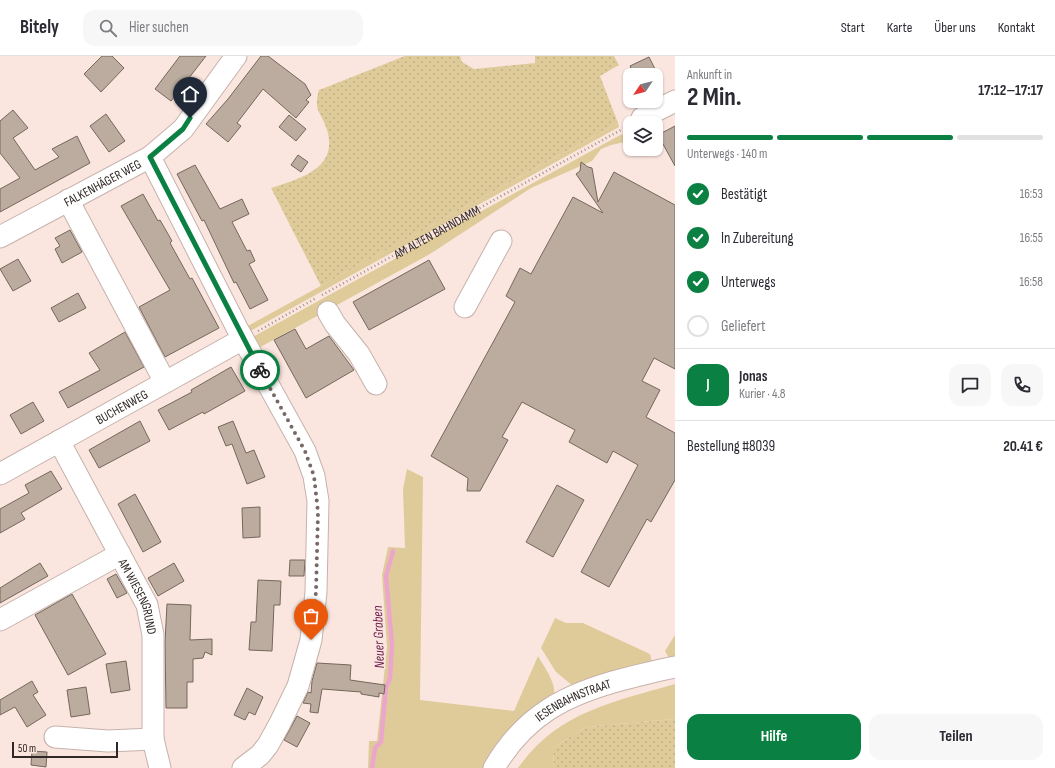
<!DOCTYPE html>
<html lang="de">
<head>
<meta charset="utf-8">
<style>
	body { margin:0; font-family:"Sofia Sans Condensed",sans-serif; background:#f7f7f7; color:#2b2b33; height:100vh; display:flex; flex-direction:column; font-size:15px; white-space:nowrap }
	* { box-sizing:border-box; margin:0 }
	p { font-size:13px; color:#7c7c81 }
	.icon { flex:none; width:22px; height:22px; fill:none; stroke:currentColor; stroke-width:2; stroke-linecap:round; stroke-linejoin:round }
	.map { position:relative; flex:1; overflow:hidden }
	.drawer { display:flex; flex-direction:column; background:#fff; width:380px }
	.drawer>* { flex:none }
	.needle { width:26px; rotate:235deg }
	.tools { position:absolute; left:623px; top:12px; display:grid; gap:8px }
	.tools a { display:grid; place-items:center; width:40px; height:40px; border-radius:8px; background:#fff; box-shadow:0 1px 3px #0004; font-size:20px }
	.scale { position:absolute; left:12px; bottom:10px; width:106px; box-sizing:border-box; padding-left:4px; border:2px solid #302825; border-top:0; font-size:11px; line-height:14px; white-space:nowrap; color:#302825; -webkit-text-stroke:3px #fbe6df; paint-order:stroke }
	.pin { position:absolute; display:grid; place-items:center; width:34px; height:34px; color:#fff; margin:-41px -17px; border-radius:50% 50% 50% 0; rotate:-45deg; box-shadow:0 0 4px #0007 }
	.pin .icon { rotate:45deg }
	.courier { position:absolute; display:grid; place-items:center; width:40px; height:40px; margin:-20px; border:3px solid #0b8043; border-radius:50%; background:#fff; color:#222; box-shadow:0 1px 5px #0007 }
	.headline em { font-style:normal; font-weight:700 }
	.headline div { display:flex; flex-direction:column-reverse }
	.headline { display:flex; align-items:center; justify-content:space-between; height:68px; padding:0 12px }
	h1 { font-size:26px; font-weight:700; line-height:30px }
	.bar { display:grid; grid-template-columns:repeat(4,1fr); gap:6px 4px; align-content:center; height:48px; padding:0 12px }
	.bar i { height:5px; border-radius:3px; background:#e1e1e2 }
	.bar .active { background:#0b8043 }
	.bar p { grid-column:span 4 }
	.line { display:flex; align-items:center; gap:10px; padding:0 12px; border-top:1px solid #e1e1e2 }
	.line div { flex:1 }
	.round { display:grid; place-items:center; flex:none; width:42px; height:42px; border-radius:12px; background:#f7f7f7 }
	ol { padding:0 12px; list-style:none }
	li { display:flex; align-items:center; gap:12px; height:44px }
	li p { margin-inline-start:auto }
	li .icon { padding:4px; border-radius:50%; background:#0b8043; color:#fff; stroke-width:4 }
	li:last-child { color:#7c7c81 }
	li i { width:22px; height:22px; border:2px solid #e1e1e2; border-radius:50% }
	.button { display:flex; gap:8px; margin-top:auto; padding:8px 12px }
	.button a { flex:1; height:46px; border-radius:12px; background:#0b8043; color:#fff; font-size:16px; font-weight:700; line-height:46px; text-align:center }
	.button a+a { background:#f7f7f7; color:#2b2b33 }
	header { display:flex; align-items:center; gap:24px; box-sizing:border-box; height:56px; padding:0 20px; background:#fff; border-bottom:1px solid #e1e1e2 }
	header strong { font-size:19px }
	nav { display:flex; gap:22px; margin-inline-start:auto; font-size:14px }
	.search { width:280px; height:36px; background:#f7f7f7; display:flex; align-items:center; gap:10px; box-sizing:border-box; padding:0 14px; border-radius:12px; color:#7c7c81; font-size:15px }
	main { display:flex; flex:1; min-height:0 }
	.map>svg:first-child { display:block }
	.grass { fill:#dfcb9a }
	.garden { fill:url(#garden-dots) }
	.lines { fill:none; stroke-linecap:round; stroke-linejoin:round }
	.stream { stroke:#eda6cb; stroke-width:4.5 }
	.building { fill:#bbac9f; stroke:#75675b }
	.minor-casing { stroke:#c6b2ac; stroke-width:23 }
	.path { stroke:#a0918c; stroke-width:2.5; stroke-dasharray:1 3; stroke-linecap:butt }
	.minor { stroke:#fff; stroke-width:21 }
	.done { stroke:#776a66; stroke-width:4; stroke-dasharray:0 7.2 }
	.route { stroke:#0b8043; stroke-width:5 }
	.labels { text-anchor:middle; stroke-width:3.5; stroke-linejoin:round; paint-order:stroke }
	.street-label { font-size:13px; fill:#302825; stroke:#fbe6df }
	.water-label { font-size:14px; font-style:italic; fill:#6d1c4e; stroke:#fbe6df }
</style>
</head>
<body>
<header>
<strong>Bitely</strong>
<div class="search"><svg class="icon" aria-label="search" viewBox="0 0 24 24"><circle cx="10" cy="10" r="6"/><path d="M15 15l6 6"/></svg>Hier suchen</div>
<nav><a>Start</a><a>Karte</a><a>Über uns</a><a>Kontakt</a></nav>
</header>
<main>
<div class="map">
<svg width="675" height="712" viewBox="0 0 675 712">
	<defs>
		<pattern id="garden-dots" width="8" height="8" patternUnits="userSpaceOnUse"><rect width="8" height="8" fill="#dfcb9a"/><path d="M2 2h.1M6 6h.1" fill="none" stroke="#c0ae85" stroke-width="1.8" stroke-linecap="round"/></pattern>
	</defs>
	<rect width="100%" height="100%" fill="#fbe6df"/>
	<path class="grass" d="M 618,67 L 619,71 L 247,277 L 244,272 Z
		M 622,78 L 625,86 L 611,89 L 601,93 L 592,105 L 531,132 L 430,198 L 255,294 L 249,283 Z
		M 407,413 L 423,421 L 420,644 L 514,655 L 538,600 C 544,611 557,627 554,641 L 485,712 L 368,712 L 369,685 L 377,685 L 387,591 L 382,519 L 388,491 L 405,492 L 403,433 Z
		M 555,562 L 566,567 L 583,567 L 650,598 L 652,606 L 573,630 L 556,616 L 541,592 Z
		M 675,579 L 675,603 L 669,602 L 665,595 Z
		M 675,628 L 675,663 L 586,671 L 553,692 L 554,712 L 518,712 C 557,656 613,646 675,628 Z"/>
	<path class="garden" d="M 405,0 L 460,0 L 462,6 L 474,13 L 535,7 L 535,0 L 614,0 L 619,9 L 600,20 L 618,67 L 321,230 L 271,132 C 299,123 339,113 327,74 C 321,55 313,56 319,34 Z
		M 675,663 L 675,712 L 554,712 L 553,692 L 586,671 Z"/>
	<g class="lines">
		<path class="stream" d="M 372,712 L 375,692 L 381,686 L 386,631 L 390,622 L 392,589 L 386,520 L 393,495"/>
	</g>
	<path class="building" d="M 102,0 L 112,0 L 124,12 L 101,36 L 84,18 Z
		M 180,0 L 206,0 L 171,45 L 155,33 Z
		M 261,0 L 268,0 L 305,28 L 311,39 L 306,44 L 309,46 L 296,62 L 263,33 L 237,67 L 241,70 L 228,86 L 206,68 L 228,43 Z
		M 649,1 L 658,19 L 634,19 L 630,10 Z
		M 13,54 L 28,72 L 13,82 L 35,114 L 59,101 L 52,93 L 77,80 L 90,107 L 0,156 L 0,133 L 20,122 L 0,97 L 0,65 Z
		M 106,58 L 125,85 L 109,96 L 90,70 Z
		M 289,59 L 306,73 L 296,85 L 279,71 Z
		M 675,70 L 675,110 L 658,79 Z
		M 298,99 L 308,106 L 301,116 L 291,109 Z
		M 581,106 L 588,111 L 592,112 L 598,146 L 614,116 L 675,149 L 675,313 L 654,302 L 642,325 L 660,334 L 646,361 L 675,377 L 675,424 L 651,466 L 647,463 L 609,531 L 581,516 L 638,409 L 613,395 L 607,407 L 569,386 L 575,374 L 522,346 L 502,381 L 508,384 L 480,435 L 467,435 L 468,422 L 431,400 L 515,246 L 506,240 L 520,212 L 531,218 L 573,141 L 603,157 L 576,118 L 580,115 Z
		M 195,109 L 220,153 L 242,143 L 249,158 L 232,166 L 247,195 L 250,194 L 255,205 L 249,208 L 268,244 L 250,253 L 236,226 L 234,227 L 204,164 L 202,165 L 177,118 Z
		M 143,138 L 158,165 L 160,164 L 172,185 L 170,187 L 190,223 L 192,222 L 219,272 L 165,301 L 139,251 L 170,234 L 121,150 Z
		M 70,174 L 82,196 L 62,207 L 55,193 L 60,190 L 55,182 Z
		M 18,203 L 31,225 L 13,235 L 0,213 Z
		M 429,204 L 445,233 L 369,274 L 353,246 Z
		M 78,237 L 86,252 L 59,266 L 51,252 Z
		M 295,273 L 306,293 L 329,280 L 354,314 L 306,342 L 274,284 Z
		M 125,276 L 144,311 L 68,352 L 59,336 L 100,314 L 89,297 Z
		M 231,311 L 245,335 L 204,358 L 203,356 L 169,374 L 158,354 L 192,336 L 191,334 Z
		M 33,346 L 44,365 L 21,378 L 10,359 Z
		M 140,365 L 150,385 L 99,412 L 89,394 Z
		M 233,365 L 246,397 L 254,394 L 265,421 L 247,428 L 232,388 L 226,390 L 218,371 Z
		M 51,415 L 62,433 L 21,457 L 25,463 L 0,477 L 0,453 L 29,437 L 25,429 Z
		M 557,429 L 584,444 L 553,501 L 526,486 Z
		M 135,438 L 161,486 L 143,496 L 118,448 Z
		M 260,451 L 260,481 L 243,482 L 242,452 Z
		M 290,504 L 305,504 L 304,520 L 289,520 Z
		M 40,507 L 48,520 L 0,547 L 0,532 Z
		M 174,507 L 184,525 L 158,540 L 148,522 Z
		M 116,518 L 127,537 L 117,542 L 107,523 Z
		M 258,524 L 281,525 L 280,549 L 274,549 L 272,595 L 249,594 L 251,566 L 256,566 Z
		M 72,538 L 106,598 L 68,619 L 35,559 Z
		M 167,548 L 191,549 L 190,584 L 212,583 L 212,599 L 205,596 L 203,602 L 193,603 L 193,626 L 187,626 L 187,652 L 166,652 L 165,586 Z
		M 126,605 L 130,634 L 111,637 L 106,608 Z
		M 317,607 L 351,609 L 350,624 L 385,629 L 384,638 L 379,637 L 379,641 L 361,638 L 361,636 L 322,633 L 318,657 L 310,656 L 311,648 L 303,647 L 308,636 L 311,637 L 312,625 Z
		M 32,625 L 38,636 L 33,639 L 46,659 L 27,671 L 15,651 L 0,659 L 0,644 Z
		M 86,631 L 90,658 L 71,661 L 67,634 Z
		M 247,632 L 263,641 L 255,659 L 249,656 L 245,664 L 234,659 Z
		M 297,660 L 310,667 L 297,691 L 284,684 Z
		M 32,695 L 47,696 L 46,711 L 31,709 Z"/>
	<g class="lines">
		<g class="minor-casing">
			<g id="minor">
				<path d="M 642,62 L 675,45"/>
				<path d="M 150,101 L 237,272 L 305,395 L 314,420 L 318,445 L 316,536 L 311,584 L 298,630 L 280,667 L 268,689 L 260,699 L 243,712"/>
				<path d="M 68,144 L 165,326"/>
				<path id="s2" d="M 0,181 L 150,101 L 183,73 L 236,0"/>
				<path d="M 465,251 L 501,185"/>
				<path d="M 328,256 L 335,268 L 359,298 L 376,328"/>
				<path id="s3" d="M 59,385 L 147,549 L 153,579 L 153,683 L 160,712"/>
				<path id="s4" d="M 0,418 L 243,283"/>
				<path d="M 0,564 L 120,498"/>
				<path d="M 55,681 L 108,685 L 153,683"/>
				<path id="s5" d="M 494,712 C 525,659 566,638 624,623 C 641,619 658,614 675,611"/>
			</g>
		</g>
		<g class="path">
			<path id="s1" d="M 322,239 L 628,70"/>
			<path d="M 258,275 L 316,242"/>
		</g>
		<use href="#minor" class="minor"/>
	</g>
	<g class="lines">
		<path class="done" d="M 260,314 L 305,395 L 314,420 L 318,456 L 316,536 L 311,584"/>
		<path class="route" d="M 190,62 L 183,73 L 150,101 L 260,314"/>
	</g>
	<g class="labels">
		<g class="street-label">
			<text dy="5" stroke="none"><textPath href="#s2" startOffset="116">FALKENHÄGER WEG</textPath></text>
			<text dy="5" stroke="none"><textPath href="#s1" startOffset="131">AM ALTEN BAHNDAMM</textPath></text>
			<text dy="5" stroke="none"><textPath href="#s4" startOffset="139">BUCHENWEG</textPath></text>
			<text dy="5" stroke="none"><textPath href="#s3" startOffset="175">AM WIESENGRUND</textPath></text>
			<text dy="5" stroke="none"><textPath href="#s5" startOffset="107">IESENBAHNSTRAAT</textPath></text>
		</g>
		<g class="water-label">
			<text transform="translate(378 581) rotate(-92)" y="5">Neuer Graben</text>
		</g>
	</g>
</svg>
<div class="tools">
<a><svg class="needle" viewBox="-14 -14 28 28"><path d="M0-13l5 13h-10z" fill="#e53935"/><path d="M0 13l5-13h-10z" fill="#7c7c81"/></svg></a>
<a><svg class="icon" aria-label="layers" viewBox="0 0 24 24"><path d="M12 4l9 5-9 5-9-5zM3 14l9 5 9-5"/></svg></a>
</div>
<div class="scale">50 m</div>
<div class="pin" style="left:311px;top:584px;background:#ea580c"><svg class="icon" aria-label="bag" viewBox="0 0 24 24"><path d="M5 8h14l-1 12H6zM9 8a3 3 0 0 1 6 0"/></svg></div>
<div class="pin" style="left:190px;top:62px;background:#1f2937"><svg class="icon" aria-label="home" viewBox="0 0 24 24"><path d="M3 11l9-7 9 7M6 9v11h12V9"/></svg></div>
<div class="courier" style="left:260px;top:314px"><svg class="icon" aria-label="bike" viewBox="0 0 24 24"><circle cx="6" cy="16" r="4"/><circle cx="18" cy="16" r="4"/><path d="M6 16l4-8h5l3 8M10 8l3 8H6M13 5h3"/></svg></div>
</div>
<section class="drawer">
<div class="headline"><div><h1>2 Min.</h1><p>Ankunft in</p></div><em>17:12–17:17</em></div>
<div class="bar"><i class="active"></i><i class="active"></i><i class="active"></i><i></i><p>Unterwegs · 140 m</p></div>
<ol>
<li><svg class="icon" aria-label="check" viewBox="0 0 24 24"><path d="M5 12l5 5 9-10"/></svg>Bestätigt<p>16:53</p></li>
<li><svg class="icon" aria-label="check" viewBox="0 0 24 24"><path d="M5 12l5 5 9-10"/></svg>In Zubereitung<p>16:55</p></li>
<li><svg class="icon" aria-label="check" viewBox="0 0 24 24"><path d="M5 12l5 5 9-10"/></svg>Unterwegs<p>16:58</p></li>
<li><i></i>Geliefert</li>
</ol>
<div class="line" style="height:72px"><b class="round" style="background:#0b8043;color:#fff">J</b><div><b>Jonas</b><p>Kurier · 4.8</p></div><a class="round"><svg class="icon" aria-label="chat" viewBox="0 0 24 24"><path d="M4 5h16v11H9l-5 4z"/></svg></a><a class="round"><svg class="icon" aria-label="phone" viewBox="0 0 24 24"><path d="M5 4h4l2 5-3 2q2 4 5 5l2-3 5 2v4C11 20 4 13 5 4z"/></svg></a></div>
<div class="line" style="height:52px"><div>Bestellung #8039</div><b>20.41 €</b></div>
<div class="button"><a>Hilfe</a><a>Teilen</a></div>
</section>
</main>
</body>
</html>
